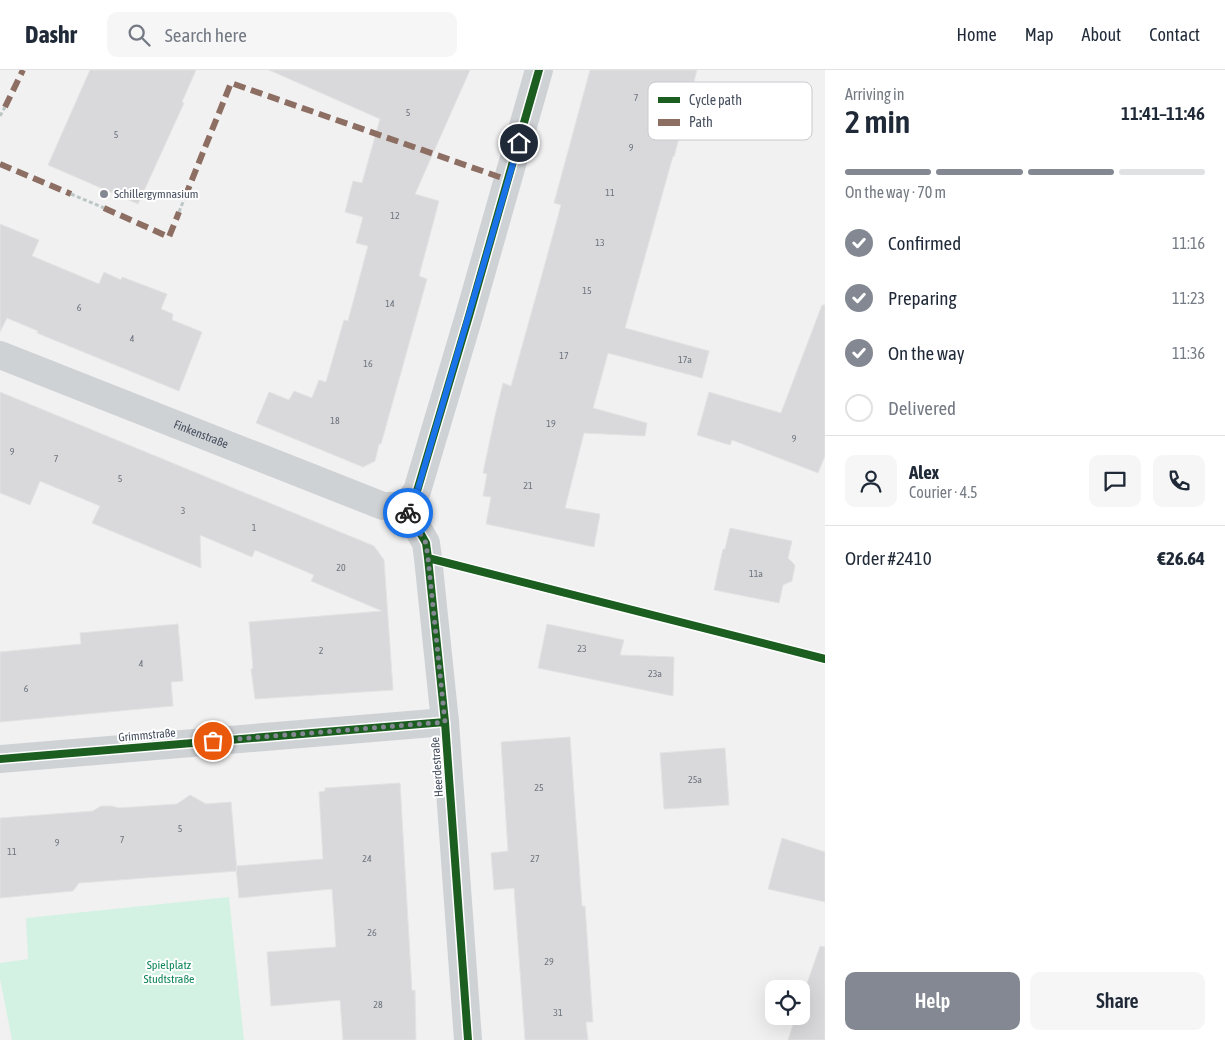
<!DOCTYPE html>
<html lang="en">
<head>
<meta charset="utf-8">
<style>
	body { margin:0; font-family:"Asap Condensed",sans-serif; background:#f6f6f7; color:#1f2937; height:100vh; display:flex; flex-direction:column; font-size:19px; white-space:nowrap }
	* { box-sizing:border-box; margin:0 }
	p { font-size:16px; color:#747a83 }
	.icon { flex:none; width:28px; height:28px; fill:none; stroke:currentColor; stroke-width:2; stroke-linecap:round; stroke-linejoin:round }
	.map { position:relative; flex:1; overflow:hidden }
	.details { display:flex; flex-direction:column; background:#fff; width:400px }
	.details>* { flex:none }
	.controls { position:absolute; left:765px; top:910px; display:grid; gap:10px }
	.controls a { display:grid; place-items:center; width:45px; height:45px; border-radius:10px; background:#fff; box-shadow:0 5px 20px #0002; font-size:25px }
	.pin { position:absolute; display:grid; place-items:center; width:42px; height:42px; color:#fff; margin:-21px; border:2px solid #fff; border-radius:50%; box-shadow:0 1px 5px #0007 }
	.courier { position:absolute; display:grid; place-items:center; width:50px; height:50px; margin:-25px; border:4px solid #1a73e8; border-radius:50%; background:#fff; color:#222; box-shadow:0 1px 6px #0007 }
	.headline em { font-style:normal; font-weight:600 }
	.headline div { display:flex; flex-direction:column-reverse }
	.headline { display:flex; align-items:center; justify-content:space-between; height:85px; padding:0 20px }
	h1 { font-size:32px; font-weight:600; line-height:38px }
	.bar { display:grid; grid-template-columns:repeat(4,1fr); gap:8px 5px; align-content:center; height:60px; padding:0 20px }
	.bar i { height:6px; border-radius:4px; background:#e0e1e3 }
	.bar .active { background:#838892 }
	.bar p { grid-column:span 4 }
	.line { display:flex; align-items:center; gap:12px; padding:0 20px; border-top:1px solid #e0e1e3 }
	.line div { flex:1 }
	.round { display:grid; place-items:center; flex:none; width:52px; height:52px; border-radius:10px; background:#f6f6f7 }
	ol { padding:0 20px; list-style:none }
	li { display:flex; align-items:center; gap:15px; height:55px }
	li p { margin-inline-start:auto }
	li .icon { padding:5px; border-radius:50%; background:#838892; color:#fff; stroke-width:4 }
	li:last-child { color:#747a83 }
	li i { width:28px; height:28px; border:2px solid #e0e1e3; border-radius:50% }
	.primary-button { display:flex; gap:10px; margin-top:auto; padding:10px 20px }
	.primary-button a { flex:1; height:58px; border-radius:10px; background:#838892; color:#fff; font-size:20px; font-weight:600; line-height:58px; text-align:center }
	.primary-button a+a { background:#f6f6f7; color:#1f2937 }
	header { display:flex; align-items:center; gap:30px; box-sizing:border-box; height:70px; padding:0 25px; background:#fff; border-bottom:1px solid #e0e1e3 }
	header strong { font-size:24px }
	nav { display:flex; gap:28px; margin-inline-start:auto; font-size:18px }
	.search { width:350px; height:45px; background:#f6f6f7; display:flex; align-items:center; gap:12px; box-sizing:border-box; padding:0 18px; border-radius:10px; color:#747a83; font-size:19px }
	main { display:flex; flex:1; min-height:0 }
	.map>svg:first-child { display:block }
	.green { fill:#d4f2e3 }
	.building { fill:#d9d9db; stroke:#e3e3e4 }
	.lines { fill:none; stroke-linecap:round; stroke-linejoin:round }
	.path { stroke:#bbc7c6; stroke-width:3; stroke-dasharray:4 2.5; stroke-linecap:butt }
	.minor { stroke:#cfd2d5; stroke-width:28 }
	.quiet { stroke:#8d6e63; stroke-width:6; stroke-dasharray:12 6; stroke-linecap:butt }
	.cycleway-casing { stroke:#fff; stroke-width:11 }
	.cycleway { stroke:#1b5e20; stroke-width:8 }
	.done { stroke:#838892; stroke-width:5; stroke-dasharray:0 9 }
	.route { stroke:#1a73e8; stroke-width:6 }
	.poi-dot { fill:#838892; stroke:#fff; stroke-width:2 }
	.labels { text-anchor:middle; stroke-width:4; stroke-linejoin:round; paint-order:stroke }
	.number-label { font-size:10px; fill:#6d747f }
	.poi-label { font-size:12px; fill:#47505f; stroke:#fff; text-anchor:start }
	.street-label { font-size:12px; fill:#47505f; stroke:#fff }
	.park-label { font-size:12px; fill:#11865c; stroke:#fff }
	.key { fill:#fff; stroke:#c8cacf; stroke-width:1 }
	.key-label { font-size:14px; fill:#47505f }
</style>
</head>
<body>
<header>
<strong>Dashr</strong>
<div class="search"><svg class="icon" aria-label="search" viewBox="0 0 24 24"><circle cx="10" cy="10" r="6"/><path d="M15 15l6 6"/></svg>Search here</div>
<nav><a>Home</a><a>Map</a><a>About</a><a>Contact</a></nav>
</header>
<main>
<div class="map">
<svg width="825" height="970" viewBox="0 0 825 970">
	<rect width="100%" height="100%" fill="#f2f1f1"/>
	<path class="green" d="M 229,827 L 244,970 L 12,970 L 0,909 L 0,893 L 28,889 L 26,848 Z"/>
	<path class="building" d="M 90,0 L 196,0 L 182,32 L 184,33 L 138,134 L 48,95 Z
		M 269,0 L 470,0 L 415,124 L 439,131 L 419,206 L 427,209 L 381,374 L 379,374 L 375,391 L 363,397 L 256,353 L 269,322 L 289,330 L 294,321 L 312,328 L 319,310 L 326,312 L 344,250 L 348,251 L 368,176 L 356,173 L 363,147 L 345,142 L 353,111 L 362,113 L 380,49 Z
		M 590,0 L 697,0 L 674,87 L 673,86 L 625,258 L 709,281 L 702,308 L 608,283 L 593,338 L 647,353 L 645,366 L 584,363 L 565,438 L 600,444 L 594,477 L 486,454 L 491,427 L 483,426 L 487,404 L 483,403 L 495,346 L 503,313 L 511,316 L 548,183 L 561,135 L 554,133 Z
		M 0,154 L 39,170 L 32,186 L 99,214 L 104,202 L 121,210 L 122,207 L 167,224 L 161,239 L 173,244 L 172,250 L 202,262 L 179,321 L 37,263 L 38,261 L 7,248 L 0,262 Z
		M 822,235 L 825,235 L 825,386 L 818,403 L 732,370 L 730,375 L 697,365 L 709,322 L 781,343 Z
		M 0,322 L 374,476 L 384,490 L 393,620 L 255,629 L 251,599 L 253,598 L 249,552 L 382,541 L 311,511 L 314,505 L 255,480 L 252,487 L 200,465 L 201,498 L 92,453 L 100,436 L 40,411 L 30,435 L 0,423 Z
		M 730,458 L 792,471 L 788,488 L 795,495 L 792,511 L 783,515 L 779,533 L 714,520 L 723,479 L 725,479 Z
		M 178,554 L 183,611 L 171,612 L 173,636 L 0,652 L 0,582 L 81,574 L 80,563 Z
		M 547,554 L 624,570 L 620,585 L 674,587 L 673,626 L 538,598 Z
		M 570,667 L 582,836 L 585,836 L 593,952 L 586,952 L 588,970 L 525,970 L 514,818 L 494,820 L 491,783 L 508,781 L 501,672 Z
		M 725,678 L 729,735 L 664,739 L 660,683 Z
		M 400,713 L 412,921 L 415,920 L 416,970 L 343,970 L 340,930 L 271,936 L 267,882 L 336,877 L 332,819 L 239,828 L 236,796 L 323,789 L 319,722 L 325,721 L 325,718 Z
		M 190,725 L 206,734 L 231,732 L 237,801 L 79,813 L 73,821 L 0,828 L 0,748 L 93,741 L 101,736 L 111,736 L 119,738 L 177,734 Z
		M 782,768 L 825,782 L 825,832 L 768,819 Z
		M 820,876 L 825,877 L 825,970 L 788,970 L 796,946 L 801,946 L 801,931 Z"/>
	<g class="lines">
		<path class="path" d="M 0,46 L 5,37
			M 71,124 L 104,138
			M 179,142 L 185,127"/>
		<g class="minor">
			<path id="s1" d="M 0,285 L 383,436 L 405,436"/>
			<path d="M 405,436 L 426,473 L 428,488 L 445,652 L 468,970"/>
			<path d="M 405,436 L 417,421 L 469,246 L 539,0"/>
			<path d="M 0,689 L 445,652"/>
		</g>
		<path class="quiet" d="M 5,37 L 23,0
			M 0,94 L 71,124
			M 185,127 L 231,13 L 508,110
			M 104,138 L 169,167 L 179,142"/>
		<g class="cycleway-casing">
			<path id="cycleway" d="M 428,488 L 825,589
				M 0,689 L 445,652
				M 468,970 L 445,652 L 428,488 L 426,473 L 405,436 L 417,421 L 469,246 L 539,0"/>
		</g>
		<use href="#cycleway" class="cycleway"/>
	</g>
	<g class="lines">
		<path class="done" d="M 213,671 L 445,652 L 428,488 L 426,473 L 408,443"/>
		<path class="route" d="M 408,443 L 404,436 L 417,422 L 519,73"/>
	</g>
	<circle class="poi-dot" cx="104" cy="124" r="5"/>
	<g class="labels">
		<g class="number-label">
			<text x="636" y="31">7</text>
			<text x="408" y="46">5</text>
			<text x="116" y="68">5</text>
			<text x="631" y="81">9</text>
			<text x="610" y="126">11</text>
			<text x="395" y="149">12</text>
			<text x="600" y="176">13</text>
			<text x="587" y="224">15</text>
			<text x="390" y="237">14</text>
			<text x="79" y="241">6</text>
			<text x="132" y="272">4</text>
			<text x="564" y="289">17</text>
			<text x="685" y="293">17a</text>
			<text x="368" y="297">16</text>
			<text x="335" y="354">18</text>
			<text x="551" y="357">19</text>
			<text x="794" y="372">9</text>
			<text x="12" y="385">9</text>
			<text x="56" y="392">7</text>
			<text x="120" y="412">5</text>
			<text x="528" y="419">21</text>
			<text x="183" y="444">3</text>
			<text x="254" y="461">1</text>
			<text x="341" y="501">20</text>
			<text x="756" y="507">11a</text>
			<text x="582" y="582">23</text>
			<text x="321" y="584">2</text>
			<text x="141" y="597">4</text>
			<text x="655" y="607">23a</text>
			<text x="26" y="622">6</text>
			<text x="695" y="713">25a</text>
			<text x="539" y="721">25</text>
			<text x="180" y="762">5</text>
			<text x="122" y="773">7</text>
			<text x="57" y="776">9</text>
			<text x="12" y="785">11</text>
			<text x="367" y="792">24</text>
			<text x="535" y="792">27</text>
			<text x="372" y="866">26</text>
			<text x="549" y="895">29</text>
			<text x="378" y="938">28</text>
			<text x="558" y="946">31</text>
		</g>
		<g class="poi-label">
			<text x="114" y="128">Schillergymnasium</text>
		</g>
		<g class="street-label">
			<text dy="4" stroke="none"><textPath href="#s1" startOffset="216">Finkenstraße</textPath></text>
			<text transform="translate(147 665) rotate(-5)" y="4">Grimmstraße</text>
			<text transform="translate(437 697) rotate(-94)" y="4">Heerdestraße</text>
		</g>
		<g class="park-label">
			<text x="169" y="899">Spielplatz<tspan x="169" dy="14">Studtstraße</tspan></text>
		</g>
	</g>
	<rect x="648" y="12" width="164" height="58" rx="8" class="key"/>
	<rect x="658" y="27" width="22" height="6" fill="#1b5e20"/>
	<rect x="658" y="49" width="22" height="7" fill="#8d6e63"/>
	<g class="key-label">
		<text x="689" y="35">Cycle path</text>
		<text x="689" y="57">Path</text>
	</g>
</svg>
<div class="controls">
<a><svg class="icon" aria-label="locate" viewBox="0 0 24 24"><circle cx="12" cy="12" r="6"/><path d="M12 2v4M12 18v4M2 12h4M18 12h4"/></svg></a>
</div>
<div class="pin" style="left:213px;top:671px;background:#ea580c"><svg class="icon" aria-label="bag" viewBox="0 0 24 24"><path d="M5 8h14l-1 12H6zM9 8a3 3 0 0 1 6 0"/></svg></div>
<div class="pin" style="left:519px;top:73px;background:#1f2937"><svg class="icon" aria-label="home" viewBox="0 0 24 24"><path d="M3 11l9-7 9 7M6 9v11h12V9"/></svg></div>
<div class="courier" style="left:408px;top:443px"><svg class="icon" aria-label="bike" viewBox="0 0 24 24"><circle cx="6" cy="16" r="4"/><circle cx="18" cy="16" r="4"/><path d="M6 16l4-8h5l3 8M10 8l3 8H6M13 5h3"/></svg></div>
</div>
<section class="details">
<div class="headline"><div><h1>2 min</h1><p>Arriving in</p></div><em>11:41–11:46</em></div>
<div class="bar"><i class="active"></i><i class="active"></i><i class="active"></i><i></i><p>On the way · 70 m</p></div>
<ol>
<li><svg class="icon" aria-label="check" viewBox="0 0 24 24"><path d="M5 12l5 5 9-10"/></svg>Confirmed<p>11:16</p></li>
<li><svg class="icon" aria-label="check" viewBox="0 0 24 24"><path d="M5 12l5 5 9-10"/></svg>Preparing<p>11:23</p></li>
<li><svg class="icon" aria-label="check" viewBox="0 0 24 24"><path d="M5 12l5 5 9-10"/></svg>On the way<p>11:36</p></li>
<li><i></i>Delivered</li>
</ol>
<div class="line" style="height:90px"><a class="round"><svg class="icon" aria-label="person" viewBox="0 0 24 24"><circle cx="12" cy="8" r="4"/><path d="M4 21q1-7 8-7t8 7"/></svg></a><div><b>Alex</b><p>Courier · 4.5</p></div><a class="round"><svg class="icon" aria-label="chat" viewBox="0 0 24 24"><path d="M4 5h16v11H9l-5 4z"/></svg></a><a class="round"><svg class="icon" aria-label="phone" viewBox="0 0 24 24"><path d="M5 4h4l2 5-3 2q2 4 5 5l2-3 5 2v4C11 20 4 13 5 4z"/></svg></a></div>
<div class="line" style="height:65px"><div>Order #2410</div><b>€26.64</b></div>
<div class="primary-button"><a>Help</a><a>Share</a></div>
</section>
</main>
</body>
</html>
